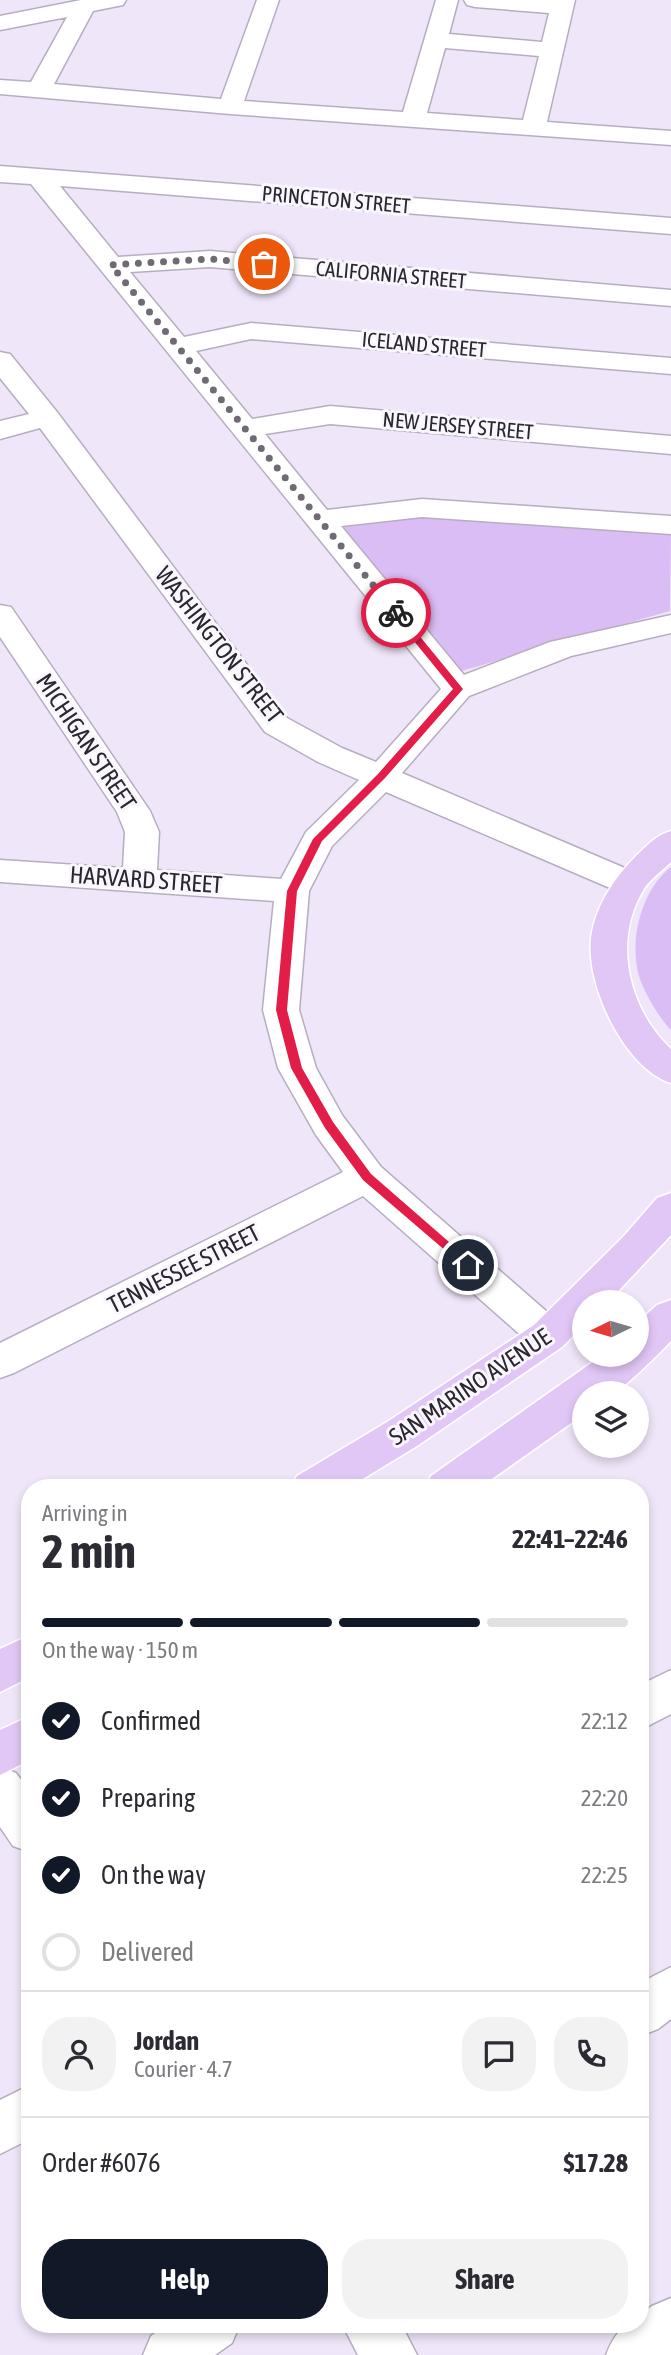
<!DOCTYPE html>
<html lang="en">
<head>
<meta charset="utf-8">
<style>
	body { margin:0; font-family:"Asap Condensed",sans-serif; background:#f2f2f3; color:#2b2b33; height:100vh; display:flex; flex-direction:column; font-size:26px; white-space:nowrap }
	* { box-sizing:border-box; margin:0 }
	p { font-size:23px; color:#7c7c81 }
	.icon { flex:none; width:38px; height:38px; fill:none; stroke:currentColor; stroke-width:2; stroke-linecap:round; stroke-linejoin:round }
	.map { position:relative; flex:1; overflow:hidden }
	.details { position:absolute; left:21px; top:1479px; width:628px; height:854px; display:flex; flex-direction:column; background:#fff; border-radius:28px; box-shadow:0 4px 10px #0003 }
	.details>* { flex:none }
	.needle { width:46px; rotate:265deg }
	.fabs { position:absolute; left:572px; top:1290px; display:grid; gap:14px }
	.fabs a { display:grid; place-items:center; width:77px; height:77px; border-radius:50%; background:#fff; box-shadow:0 4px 10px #0003; font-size:35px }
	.pin { position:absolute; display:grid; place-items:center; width:60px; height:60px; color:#fff; margin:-30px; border:4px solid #fff; border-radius:50%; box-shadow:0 2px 7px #0007 }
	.courier { position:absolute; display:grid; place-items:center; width:70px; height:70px; margin:-35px; border:5px solid #e11d48; border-radius:50%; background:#fff; color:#222; box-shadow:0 2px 9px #0007 }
	.headline em { font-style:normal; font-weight:700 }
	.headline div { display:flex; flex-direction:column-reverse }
	.headline { display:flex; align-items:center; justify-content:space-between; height:119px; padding:0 21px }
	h1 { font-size:46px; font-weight:700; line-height:52px }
	.bar { display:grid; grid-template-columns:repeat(4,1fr); gap:10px 7px; align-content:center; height:84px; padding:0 21px }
	.bar i { height:9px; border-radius:5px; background:#e1e1e2 }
	.bar .active { background:#111827 }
	.bar p { grid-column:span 4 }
	.line { display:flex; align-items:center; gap:18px; padding:0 21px; border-top:2px solid #e1e1e2 }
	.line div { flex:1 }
	.round { display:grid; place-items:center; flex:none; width:74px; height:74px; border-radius:28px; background:#f2f2f3 }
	ol { padding:0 21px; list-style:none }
	li { display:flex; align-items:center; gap:21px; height:77px }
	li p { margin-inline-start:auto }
	li .icon { padding:7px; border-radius:50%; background:#111827; color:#fff; stroke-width:4 }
	li:last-child { color:#7c7c81 }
	li i { width:38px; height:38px; border:4px solid #e1e1e2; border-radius:50% }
	.button { display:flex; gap:14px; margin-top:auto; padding:14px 21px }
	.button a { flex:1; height:80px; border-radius:28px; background:#111827; color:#fff; font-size:28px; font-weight:700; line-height:80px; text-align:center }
	.button a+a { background:#f2f2f3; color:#2b2b33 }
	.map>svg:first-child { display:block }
	.green { fill:#dbbdf5 }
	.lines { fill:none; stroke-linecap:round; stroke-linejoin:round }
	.minor-casing { stroke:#b7adbf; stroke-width:3 }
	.major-casing { stroke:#fff; stroke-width:3 }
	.minor { fill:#fff; fill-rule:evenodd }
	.major { fill:#e1c7f6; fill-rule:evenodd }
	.route { fill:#e11d48 }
	.done { stroke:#706a75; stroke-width:7; stroke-dasharray:0 12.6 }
	.labels { text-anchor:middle; stroke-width:6; stroke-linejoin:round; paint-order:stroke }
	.far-street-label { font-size:21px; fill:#2b272e; stroke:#faf6fe }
	.street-label { font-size:24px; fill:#2b272e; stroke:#faf6fe }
</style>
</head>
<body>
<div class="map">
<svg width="671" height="2355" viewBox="0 0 671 2355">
	<rect width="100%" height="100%" fill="#f0e6f9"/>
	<path class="green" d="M 417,515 L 671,533 L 670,611 L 458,672 L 337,524 Z
		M 671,867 L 671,1030 C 659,1018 639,985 637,967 C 631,933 643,889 671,867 Z"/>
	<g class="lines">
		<g class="minor-casing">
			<path id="minor" d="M 81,0 L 126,0 L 123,5 L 93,11 L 54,84 L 221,99 L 257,0 L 279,0 L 244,101 L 403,112 L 436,0 L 458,0 L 449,34 L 542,42 L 549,13 L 475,7 L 467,5 L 464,0 L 575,0 L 547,122 L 671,131 L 671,145 L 230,114 L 0,94 L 0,80 L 31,82 L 67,17 L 0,30 L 0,16 ZM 445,48 L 539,56 L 523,120 L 427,113 Z
				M 0,166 L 671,218 L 671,234 L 60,186 L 118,257 L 210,251 L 671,290 L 671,306 L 210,267 L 130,272 L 184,337 L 251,323 L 671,358 L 671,374 L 251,339 L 196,351 L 252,419 L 330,406 L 671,436 L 671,454 L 330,424 L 265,434 L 327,510 L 422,499 L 671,516 L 671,534 L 422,517 L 341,526 L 464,675 L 550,642 L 671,615 L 671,633 L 571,656 L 469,696 L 402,773 L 641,875 L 646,883 L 641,891 L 629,895 L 617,891 L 386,792 L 332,846 L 309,891 L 299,1010 L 316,1068 L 342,1115 L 381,1167 L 562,1325 L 568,1336 L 562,1347 L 548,1352 L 534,1347 L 363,1196 L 14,1373 L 0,1378 L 0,1343 L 343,1172 L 316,1135 L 278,1068 L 263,1010 L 274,901 L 0,882 L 0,860 L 123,868 L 125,832 L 117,812 L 0,637 L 0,605 L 11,607 L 150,811 L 159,832 L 157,870 L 281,879 L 306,832 L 359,780 L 318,762 L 265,732 L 40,428 L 0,439 L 0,421 L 29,414 L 0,378 L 0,352 L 10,354 L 57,412 L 287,718 L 342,748 L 376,762 L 441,689 L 31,184 L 0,182 Z
				M 671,1670 L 671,1714 L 640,1730 L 640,1685 Z
				M 0,1767 L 16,1773 L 30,1792 L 30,1852 L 13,1846 L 0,1827 Z
				M 671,1967 L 671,2019 L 658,2029 L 640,2036 L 640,1983 Z
				M 30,2085 L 30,2139 L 0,2154 L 0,2100 Z
				M 671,2298 L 671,2355 L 606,2355 C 613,2338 620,2324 640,2324 L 640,2315 L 652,2306 Z
				M 167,2324 L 240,2324 L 232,2343 L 215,2355 L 143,2355 L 151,2336 Z
				M 342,2324 L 401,2324 L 417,2355 L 358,2355 Z"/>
		</g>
		<g class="major-casing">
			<path id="major" d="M 671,831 L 671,862 C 663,870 650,879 644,889 C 612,940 628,1009 671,1049 L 671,1083 C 624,1069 582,979 592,932 C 598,902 616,876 637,855 C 648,845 656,835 671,831 Z
				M 671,1193 L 671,1235 L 608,1302 L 584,1302 L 584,1325 L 562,1347 L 417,1446 L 348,1488 L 291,1488 L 297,1476 L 387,1422 L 534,1325 L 623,1237 L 657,1198 Z
				M 671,1300 L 671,1341 C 662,1350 622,1391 613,1393 C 605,1395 593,1393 584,1393 L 584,1414 L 479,1488 L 425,1488 L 431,1476 L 604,1354 L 637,1354 L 637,1323 L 657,1305 Z
				M 30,1635 L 30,1677 L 0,1692 L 0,1649 Z
				M 30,1716 L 30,1760 L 0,1775 L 0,1730 Z"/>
		</g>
		<use href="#minor" class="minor"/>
		<use href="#major" class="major"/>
	</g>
	<path class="route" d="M 392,611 L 399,611 L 463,689 L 385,778 L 322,841 L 297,891 L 287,1010 L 302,1068 L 333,1122 L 371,1174 L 472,1262 L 474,1265 L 468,1270 L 363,1180 L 325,1128 L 291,1068 L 276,1010 L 287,891 L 313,839 L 378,774 L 453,689 L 392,614 Z"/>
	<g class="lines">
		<path class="done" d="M 264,264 L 210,259 L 111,265 L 396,613"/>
	</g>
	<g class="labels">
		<g class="far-street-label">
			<text transform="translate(336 200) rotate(5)" y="7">PRINCETON STREET</text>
			<text transform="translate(391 275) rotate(5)" y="7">CALIFORNIA STREET</text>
			<text transform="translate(424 345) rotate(5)" y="7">ICELAND STREET</text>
			<text transform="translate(458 426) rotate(5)" y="7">NEW JERSEY STREET</text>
		</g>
		<g class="street-label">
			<text transform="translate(219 645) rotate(52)" y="8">WASHINGTON STREET</text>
			<text transform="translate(86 742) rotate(56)" y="8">MICHIGAN STREET</text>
			<text transform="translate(146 880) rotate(4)" y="8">HARVARD STREET</text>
			<text transform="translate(184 1269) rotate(-27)" y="8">TENNESSEE STREET</text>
			<text transform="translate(470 1387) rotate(-34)" y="8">SAN MARINO AVENUE</text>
		</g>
	</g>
</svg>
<div class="fabs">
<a><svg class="needle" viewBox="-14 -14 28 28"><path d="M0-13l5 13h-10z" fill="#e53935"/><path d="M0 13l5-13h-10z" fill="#7c7c81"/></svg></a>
<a><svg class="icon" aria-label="layers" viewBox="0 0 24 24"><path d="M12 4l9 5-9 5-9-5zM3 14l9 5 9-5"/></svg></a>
</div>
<div class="pin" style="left:264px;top:264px;background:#ea580c"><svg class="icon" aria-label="bag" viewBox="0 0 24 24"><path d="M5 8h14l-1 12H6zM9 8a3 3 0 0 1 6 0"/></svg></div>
<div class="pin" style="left:468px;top:1265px;background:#1f2937"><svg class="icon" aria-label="home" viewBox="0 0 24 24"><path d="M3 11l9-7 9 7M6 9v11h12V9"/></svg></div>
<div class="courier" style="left:396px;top:613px"><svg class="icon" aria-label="bike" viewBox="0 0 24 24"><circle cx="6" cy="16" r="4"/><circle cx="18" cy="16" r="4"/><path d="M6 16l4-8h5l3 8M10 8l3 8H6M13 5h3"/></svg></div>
<section class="details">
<div class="headline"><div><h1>2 min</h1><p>Arriving in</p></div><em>22:41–22:46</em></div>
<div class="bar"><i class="active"></i><i class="active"></i><i class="active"></i><i></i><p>On the way · 150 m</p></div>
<ol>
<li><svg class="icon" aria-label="check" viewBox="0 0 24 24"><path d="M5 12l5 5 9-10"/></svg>Confirmed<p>22:12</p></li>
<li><svg class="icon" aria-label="check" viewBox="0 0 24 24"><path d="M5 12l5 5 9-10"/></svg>Preparing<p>22:20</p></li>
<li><svg class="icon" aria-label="check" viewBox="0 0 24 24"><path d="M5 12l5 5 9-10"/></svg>On the way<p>22:25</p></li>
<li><i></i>Delivered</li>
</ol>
<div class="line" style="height:126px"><a class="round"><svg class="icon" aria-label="person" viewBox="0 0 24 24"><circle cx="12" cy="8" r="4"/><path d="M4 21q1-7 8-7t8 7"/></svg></a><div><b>Jordan</b><p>Courier · 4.7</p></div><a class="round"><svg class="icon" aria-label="chat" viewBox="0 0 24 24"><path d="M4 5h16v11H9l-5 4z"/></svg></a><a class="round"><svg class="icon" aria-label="phone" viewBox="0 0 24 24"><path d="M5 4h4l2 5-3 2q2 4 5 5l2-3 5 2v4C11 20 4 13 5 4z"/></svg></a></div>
<div class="line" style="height:91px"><div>Order #6076</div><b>$17.28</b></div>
<div class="button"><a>Help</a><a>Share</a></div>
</section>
</div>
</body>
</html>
